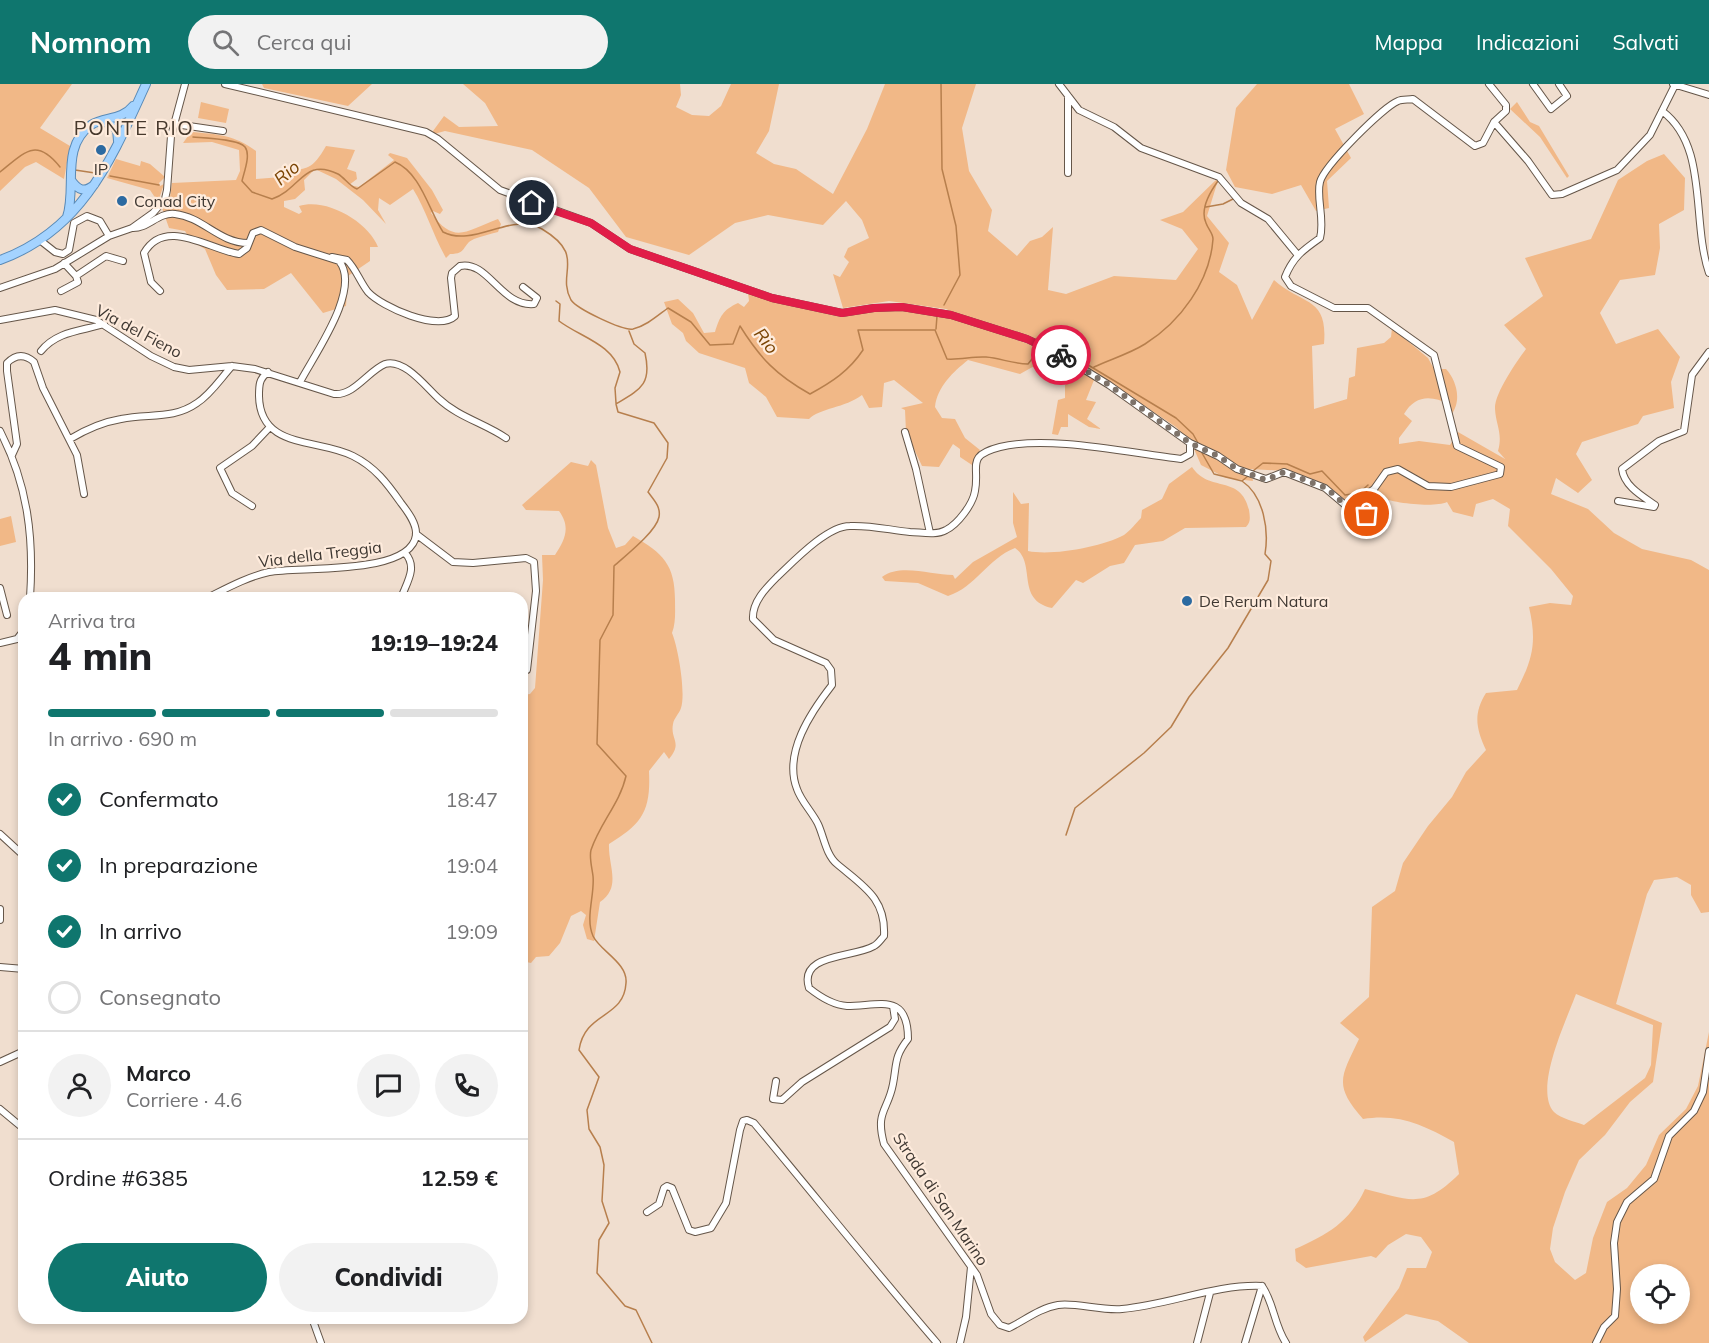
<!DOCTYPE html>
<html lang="it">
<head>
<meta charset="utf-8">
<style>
	body { margin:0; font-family:Mulish,sans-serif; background:#f2f2f2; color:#202124; height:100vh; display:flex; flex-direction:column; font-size:22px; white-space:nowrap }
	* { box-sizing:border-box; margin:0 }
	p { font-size:20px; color:#757577 }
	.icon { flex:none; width:33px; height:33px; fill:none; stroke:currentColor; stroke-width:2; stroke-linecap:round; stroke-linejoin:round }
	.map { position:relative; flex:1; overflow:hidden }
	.side { position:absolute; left:18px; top:508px; width:510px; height:732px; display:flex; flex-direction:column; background:#fff; border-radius:18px; box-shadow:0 3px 9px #0003 }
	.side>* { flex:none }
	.fabs { position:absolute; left:1630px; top:1180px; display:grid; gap:12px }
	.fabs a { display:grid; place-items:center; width:60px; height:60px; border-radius:50%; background:#fff; box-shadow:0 3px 9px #0003; font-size:30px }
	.pin { position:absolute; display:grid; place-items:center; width:51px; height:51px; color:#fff; margin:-26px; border:3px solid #fff; border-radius:50%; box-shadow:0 2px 6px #0007 }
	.courier { position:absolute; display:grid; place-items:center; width:60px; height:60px; margin:-30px; border:4px solid #e11d48; border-radius:50%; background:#fff; color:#222; box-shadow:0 2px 8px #0007 }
	.head em { font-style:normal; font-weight:800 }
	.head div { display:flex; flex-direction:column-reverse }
	.head { display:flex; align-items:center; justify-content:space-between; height:102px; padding:0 30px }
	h1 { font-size:39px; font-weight:800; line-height:45px }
	.bar { display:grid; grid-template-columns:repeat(4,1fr); gap:9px 6px; align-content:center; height:72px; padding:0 30px }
	.bar i { height:8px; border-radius:4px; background:#e0e0e0 }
	.bar .on { background:#0f766e }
	.bar p { grid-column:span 4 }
	.line { display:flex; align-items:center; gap:15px; padding:0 30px; border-top:2px solid #e0e0e0 }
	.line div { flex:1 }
	.round { display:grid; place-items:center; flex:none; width:63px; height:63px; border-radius:32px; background:#f2f2f2 }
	ol { padding:0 30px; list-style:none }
	li { display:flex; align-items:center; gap:18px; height:66px }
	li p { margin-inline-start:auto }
	li .icon { padding:6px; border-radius:50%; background:#0f766e; color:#fff; stroke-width:4 }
	li:last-child { color:#757577 }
	li i { width:33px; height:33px; border:3px solid #e0e0e0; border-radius:50% }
	.cta { display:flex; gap:12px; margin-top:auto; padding:12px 30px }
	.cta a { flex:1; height:69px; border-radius:36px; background:#0f766e; color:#fff; font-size:24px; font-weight:800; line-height:69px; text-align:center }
	.cta a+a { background:#f2f2f2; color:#202124 }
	header { display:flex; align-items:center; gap:36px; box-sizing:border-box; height:84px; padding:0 30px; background:#0f766e; color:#fff }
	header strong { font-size:28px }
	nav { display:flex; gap:33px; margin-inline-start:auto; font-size:21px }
	.search { width:420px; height:54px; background:#f2f2f2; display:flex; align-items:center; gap:15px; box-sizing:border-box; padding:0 21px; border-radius:33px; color:#757577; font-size:22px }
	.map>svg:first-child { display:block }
	.green { fill:#f1b887; fill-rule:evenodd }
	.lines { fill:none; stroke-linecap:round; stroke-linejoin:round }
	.stream { stroke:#b77f4d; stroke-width:1.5 }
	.minor-casing { stroke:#655649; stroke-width:8 }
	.major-casing { stroke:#598ab7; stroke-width:10 }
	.minor { stroke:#fff; stroke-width:6 }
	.major { stroke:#a4d3ff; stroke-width:8 }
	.done { stroke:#7d7269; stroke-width:6; stroke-dasharray:0 10.8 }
	.route { stroke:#e11d48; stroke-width:8 }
	.poi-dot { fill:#2c6aa1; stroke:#feebdc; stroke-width:2 }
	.labels { text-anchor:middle; stroke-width:4.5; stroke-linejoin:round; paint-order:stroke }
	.poi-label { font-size:16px; fill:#3f3832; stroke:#feebdc; text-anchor:start }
	.street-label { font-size:16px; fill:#3f3832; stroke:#feebdc }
	.water-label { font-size:18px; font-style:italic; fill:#7a4403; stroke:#feebdc }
	.quarter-label { font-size:20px; letter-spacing:1.5px; fill:#46382c; stroke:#feebdc }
</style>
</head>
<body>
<header>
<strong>Nomnom</strong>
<div class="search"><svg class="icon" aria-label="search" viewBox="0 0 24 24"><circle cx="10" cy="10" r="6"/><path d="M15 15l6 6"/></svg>Cerca qui</div>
<nav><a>Mappa</a><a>Indicazioni</a><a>Salvati</a></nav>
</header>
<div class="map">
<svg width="1709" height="1259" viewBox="0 0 1709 1259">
	<rect width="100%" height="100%" fill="#f0decf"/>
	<path class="green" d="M 0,0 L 72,0 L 40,44 L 70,62 L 64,95 L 36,78 L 25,83 L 0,107 Z
		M 262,0 L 372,0 L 348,22 L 264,4 Z
		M 463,0 L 680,0 L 681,11 L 676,23 L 692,31 L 709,32 L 721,22 L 731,0 L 779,0 L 769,47 L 756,69 L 774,80 L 796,85 L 833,110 L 867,45 L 885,0 L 976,0 L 962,44 L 969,87 L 992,126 L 988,147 L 1017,172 L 1030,157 L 1042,153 L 1053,143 L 1048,206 L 1066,210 L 1114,192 L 1176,196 L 1198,165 L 1182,145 L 1160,136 L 1183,128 L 1219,93 L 1207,132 L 1229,159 L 1219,188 L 1237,201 L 1252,236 L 1274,196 C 1303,222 1328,212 1324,260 L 1312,262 L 1314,325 L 1347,315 L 1349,294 L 1355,292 L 1357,264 L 1384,259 L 1391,253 L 1392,244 L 1428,274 L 1434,285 L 1446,285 C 1457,297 1462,317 1451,331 L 1449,320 C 1431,311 1415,311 1404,330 L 1412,337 L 1399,354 L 1399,360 L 1419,357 L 1450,361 L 1458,348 L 1505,375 L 1498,367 C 1503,349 1496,342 1495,325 C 1494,310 1517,277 1526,265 L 1504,241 L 1543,212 L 1525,174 L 1591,155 L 1618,96 L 1647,77 L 1664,70 L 1685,94 L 1684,126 L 1659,140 L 1660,164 L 1655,191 L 1620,196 L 1600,229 L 1616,260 L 1658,245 L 1680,273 L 1671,298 L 1674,324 L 1643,332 L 1638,340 L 1582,358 L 1576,370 L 1592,396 L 1578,409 L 1556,394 L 1551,410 L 1588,425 L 1614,449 L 1642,465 L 1691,476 L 1709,486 L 1709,828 L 1701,829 L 1691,811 L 1691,801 L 1677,793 L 1654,796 L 1647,810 L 1616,920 L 1662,939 L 1653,998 L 1630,1018 L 1605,1051 L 1579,1076 L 1565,1108 L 1553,1144 L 1550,1165 L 1555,1178 L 1575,1196 L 1586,1189 L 1593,1154 L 1607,1118 L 1627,1104 L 1646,1081 L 1659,1051 L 1686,1025 L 1698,1002 L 1709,948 L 1709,1259 L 1469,1259 L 1438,1237 L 1406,1230 L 1365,1258 L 1363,1253 L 1399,1204 L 1407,1184 L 1426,1184 L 1432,1168 L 1421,1153 L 1406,1150 L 1388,1161 L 1376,1174 L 1371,1172 L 1306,1184 L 1296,1177 L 1295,1165 C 1327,1151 1350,1138 1365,1105 C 1410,1116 1423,1126 1459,1090 L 1454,1058 C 1424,1041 1398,1029 1363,1035 C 1333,1001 1341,993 1359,955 L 1340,939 L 1369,913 L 1372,823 L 1395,807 L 1403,779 L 1428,742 L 1452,713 L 1466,688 L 1486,666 C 1476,644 1473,630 1486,609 L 1517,606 C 1533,574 1537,558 1529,523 L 1550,519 L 1571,521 L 1573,512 L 1551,485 L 1508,442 L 1510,425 L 1493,415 L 1476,420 L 1473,433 L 1453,428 L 1447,418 C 1434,424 1392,419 1379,413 L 1371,426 L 1359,428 L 1329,405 L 1287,387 L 1250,385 L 1253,397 L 1226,394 L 1201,381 L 1191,358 L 1176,343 L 1103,294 L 1041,257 L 981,240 L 946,225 L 889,217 L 843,224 L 833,190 L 840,193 L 849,178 L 844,173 L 848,164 L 869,154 L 862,136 L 846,117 L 823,141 L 768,131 L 735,139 L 689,171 L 626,153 L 589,104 L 532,66 L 445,47 L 434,50 L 433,47 L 444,32 L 459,43 L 498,42 L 485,19 ZM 1576,910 L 1653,941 L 1651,981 L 1645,994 L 1584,1041 C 1576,1038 1560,1034 1554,1028 C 1533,1005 1567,935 1576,910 ZM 1641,1191 L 1680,1191 L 1680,1230 L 1641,1230 Z
		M 1257,0 L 1349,0 L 1364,30 L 1335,45 L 1351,74 L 1327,97 L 1329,124 L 1316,127 L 1301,101 L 1272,110 L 1235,103 L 1226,86 L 1236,24 Z
		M 201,18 L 229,25 L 226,39 L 198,34 Z
		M 1517,18 L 1530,38 L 1539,42 L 1569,92 L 1567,94 L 1540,53 L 1510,25 Z
		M 191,48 C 217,50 235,51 256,67 L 256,95 L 282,93 L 282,87 C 308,85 312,86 326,62 L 355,66 L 347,85 L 356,88 L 357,95 L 349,101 L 359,103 L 394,76 L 388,71 L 390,69 L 407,74 L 432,106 L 443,126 L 440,130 L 433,127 L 431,129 C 455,161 465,147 498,135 L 501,140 L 498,148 C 490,150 482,152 474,155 C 461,161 468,170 450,170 L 446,174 C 433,151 426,126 413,105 L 390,121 L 379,114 L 378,126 L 386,140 L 363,116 L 336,95 L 315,85 L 304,96 L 305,106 L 295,115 L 284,117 L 284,123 L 299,130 L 302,128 L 299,122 C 326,113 369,138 378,163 L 370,163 L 370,177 L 348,192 L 346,222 L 323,229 L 291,189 L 264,205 L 227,206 L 216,191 L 205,165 L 191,157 L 185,147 L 169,144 L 162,124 L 170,113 L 172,99 L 236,96 L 240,87 L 239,66 L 212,58 L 183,59 Z
		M 116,75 L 140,82 L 141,77 L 150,80 L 165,93 L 159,99 L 160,102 L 164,100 L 158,118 L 150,106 L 107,94 Z
		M 748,209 L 774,218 L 841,233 L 888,224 L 947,232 L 1049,267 L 1045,276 L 1020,290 L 968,276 C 953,288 937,303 935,323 L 942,334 L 955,335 L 965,354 L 980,366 L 972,381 L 960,373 L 960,365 L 953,360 L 939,383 L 922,382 L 906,348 L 905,326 L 901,324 L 923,319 L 894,296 L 884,299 L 882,323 L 869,324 L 862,311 C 845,324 820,324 809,335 L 777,333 L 766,313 L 749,299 L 745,284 L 699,269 L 686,257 L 683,249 L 672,240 L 664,218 L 678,215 L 693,229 L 704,249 L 715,248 C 720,232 723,226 738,219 L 744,223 L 749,217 Z
		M 1080,286 L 1094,296 L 1086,316 L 1096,318 L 1087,335 L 1101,345 L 1089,343 L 1068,330 L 1068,343 L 1061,343 L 1058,351 L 1052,350 L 1058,316 L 1065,314 L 1065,301 Z
		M 591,376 L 596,381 L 608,444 L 616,464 L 625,461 L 633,452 C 663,469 675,481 675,516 C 675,528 676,538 672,549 C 678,563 686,609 681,624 C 679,630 674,634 673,640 C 670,656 683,658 669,675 L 664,668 L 649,687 C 651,727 642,740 609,760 C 608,782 622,803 600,818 L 594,857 L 587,855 L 583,841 L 586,831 L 581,827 L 571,832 L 560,859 L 549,872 L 536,873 L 531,879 L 522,877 L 522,611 L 530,610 L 535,604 L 543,496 L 542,471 L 555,471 C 565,456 571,443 559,427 L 526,426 L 522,421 L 571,378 L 588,382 Z
		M 1192,383 C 1209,409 1241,390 1249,426 C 1250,433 1251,438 1246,443 L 1185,444 L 1163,457 L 1135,461 L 1124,479 L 1110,482 L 1083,499 L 1076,496 L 1052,524 C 1015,516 1037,479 1015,464 C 987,475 976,503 948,512 L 918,499 L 885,497 L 882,493 C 900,479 932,491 953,491 L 955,495 L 973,478 L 1017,453 L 1013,439 L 1013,408 L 1021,420 L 1029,419 L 1028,467 C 1052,472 1102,463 1124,451 C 1130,447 1136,439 1141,434 L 1142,426 L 1162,415 L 1169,400 Z
		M 11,432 L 16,458 L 0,462 L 0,435 Z"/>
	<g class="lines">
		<path class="stream" d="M 941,0 L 942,85 L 956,142 L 960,191 L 944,221
			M 193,53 C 204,54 239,55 245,63 C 251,71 244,88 242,97 L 252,108 L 272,115 C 301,105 304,73 338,90 C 345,94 349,102 357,105 L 395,78 C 421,89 429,127 443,148 C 474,164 512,127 542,145 C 587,172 556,188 571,216 C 577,225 623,247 633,245 C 646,242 657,232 668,224 L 691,238 L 710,261 L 733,260 L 740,242 C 760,274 776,291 810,310 C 832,298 849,287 863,266 L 858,246 L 935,246 L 947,275 C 961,276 973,272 986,273 C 1000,274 1013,280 1028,280 L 1040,265
			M 75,86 L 95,89
			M 0,88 C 25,68 36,53 60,83
			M 110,92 L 159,101
			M 1206,123 L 1223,120 L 1235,114
			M 556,217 L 560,220 L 559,237 C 580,253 613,260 620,288 L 615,304 L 616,319
			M 936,245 L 937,232
			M 629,247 L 634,260 L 645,269 C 652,300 641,305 616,320 L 618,328 L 654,339 L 668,359 L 667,374 L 648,408 C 654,416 661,423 659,433 C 656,448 625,472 614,482 L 613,531 L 600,556 L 597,660 L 626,692 C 620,719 600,739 591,766 C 589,773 592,784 593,792 C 595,810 585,834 593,852 C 600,867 628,879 626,899 C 624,935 585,927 579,966 L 599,993 L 587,1026 L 589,1045 L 600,1063 L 604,1081 L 602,1117 L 609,1139 L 599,1156 L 597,1189 L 625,1222 L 636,1226 L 652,1259
			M 1042,261 L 1045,255 L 1176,334 L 1193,350 L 1198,359
			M 1094,283 C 1111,275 1129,270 1145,260 C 1180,238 1210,198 1213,155 C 1213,149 1208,145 1206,139 C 1200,126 1210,108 1218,97
			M 1202,369 L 1214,390 L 1242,397 L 1248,392
			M 1253,387 L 1263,379 L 1287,380 L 1310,390 L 1322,387 L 1345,411 L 1359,409 L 1368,401
			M 1066,751 L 1075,724 L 1144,669 L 1171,643 L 1189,613 L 1228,564 L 1268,496 L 1271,477 L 1265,470 C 1269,446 1264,412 1242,397"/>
		<g class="minor-casing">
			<path id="minor" d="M 225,0 L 426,48 L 438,55 L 500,106 L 591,139 L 630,165 L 772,214 L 842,229 L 874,224 L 902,223 L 951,231 L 1027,255 L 1059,270 L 1109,301 L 1190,359 L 1190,370 L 1181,375 C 1129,369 1049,351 1000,363 C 965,372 980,382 975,407 C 973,420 958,440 946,446 C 936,452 920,448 910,448 C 890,446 870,441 850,442 C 827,442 794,477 777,493 C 766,504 752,518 753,535 L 774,556 L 826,579 L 831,586 L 832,601 C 811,628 783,669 797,705 C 801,717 812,728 818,740 C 824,753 826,771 837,780 C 863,802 886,814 884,852 C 881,855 878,860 874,862 C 854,874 798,869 809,904 C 819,912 833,921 847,922 C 879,922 908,908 908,955 C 894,973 897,979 893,1000 C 888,1027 875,1027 884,1060 L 977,1191 L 991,1230 L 1000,1241 L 1009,1244 C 1025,1236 1040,1224 1058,1221 C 1074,1218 1102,1227 1122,1225 C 1169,1221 1215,1200 1262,1202
				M 1059,0 L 1079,26 L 1114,43 L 1141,64 L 1219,93 L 1241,119 L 1268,135 L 1297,170
				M 1489,0 L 1506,21 L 1506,27 L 1494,38 L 1528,77 L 1552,111 L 1562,110 L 1617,86 L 1650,51 L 1675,1
				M 1533,0 L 1551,25 L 1567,12 L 1559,0
				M 1673,0 L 1709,11
				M 1068,12 L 1068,89
				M 1662,27 C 1709,62 1691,136 1709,189
				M 175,40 L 223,47
				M 132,144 C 148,145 158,128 175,130 C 203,133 219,159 248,159
				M 41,157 L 55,168 L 63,170 L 69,166 L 74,139 L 87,132 L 100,137 L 109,152
				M 332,173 L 347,176 C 356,185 360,198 368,208 C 382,223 438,248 455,232 L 451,194 L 452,189 L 460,182 C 488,176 501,223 534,220 L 537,214 L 523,203
				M 64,179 L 76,192
				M 0,204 L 55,185 L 109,152 L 132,144 L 153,129 L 165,115 L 167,106 L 171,52 L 185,0
				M 61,207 L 78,198 L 76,192 L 106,172 L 123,177
				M 160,207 L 151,198 L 144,169 C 165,132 210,166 239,170 L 247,164 L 253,149 L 261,146 L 295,163 L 339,177 C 362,205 314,271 300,298
				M 0,236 L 55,226 L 96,236 L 151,272 L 174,283 L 189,286 L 232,282 L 255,285 L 334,310 C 354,312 368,287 385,280 C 404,274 426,303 438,314 C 458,333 484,339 506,354
				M 41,267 C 57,247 82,247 104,240
				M 0,347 C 28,401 34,454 30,514
				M 905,348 L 916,385 L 930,449
				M 70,355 C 85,346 103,338 121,335 C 148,329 173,336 197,319 C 211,310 221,294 232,282
				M 1190,359 L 1218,372 L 1237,385 L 1266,395 L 1284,388 L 1325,404 L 1357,431 L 1367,430 L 1359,416 L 1374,405 L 1386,388 L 1398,385 L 1428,402 L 1451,403 L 1500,390 L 1501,383 L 1457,362 L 1434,271 L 1368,224 L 1334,224 L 1291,202 L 1285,193 C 1293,173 1303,166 1320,154 C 1325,135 1316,114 1320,98 C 1324,82 1383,23 1398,17 C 1402,15 1409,16 1413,15 L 1475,62 L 1483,59 L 1494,38
				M 12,371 L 17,360 L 7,287 L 7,279 C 16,270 25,270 34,278 L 43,304 L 77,371 L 84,410
				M 1618,417 L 1654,423 L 1655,421 C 1642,412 1624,402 1622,385 L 1659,357 L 1684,347 L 1692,291 L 1709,268
				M 252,422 L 232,409 L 220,384 L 252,362 L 269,344
				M 416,450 L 453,478 L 473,479 L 526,474 L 534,478 L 536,507 L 527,586 L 522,588
				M 0,504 L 7,531
				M 207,514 C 227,504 247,493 269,488 C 299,482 411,492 416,451 C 417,440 408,428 401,419 C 387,399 375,383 353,372 C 318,354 260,366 259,312 C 259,301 259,295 268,288
				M 401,514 C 407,498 418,483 405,469
				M 0,559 L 17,555 L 24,546
				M 0,750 L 24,772
				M 0,825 L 0,836
				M 0,883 L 24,885
				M 0,978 L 24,967
				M 776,997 L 773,1015 L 782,1016 L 802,998 L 890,943 L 895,935 L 893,922
				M 0,1025 L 24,1045
				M 647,1128 L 659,1120 L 664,1104 L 667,1102 L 672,1104 L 689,1146 L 695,1148 L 711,1144 L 726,1119 L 740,1046 L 743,1037 L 747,1036 L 754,1039 C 815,1112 875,1187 937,1259
				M 1262,1202 C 1274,1219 1274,1241 1286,1259
				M 312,1234 L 321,1259
				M 960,1259 L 966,1233 L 971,1183
				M 1197,1259 L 1210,1209
				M 1245,1259 L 1262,1202
				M 1596,1259 L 1604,1243 L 1615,1232 L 1617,1205 L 1614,1159 L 1617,1138 L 1627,1118 L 1654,1095 L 1669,1052 L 1694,1027 L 1703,1008 L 1709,967"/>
		</g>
		<g class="major-casing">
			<path id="major" d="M 105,38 L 117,45 L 118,57
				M 71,96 C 78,106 84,109 94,101
				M 67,133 C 77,104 60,63 91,41 C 105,32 121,37 133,22
				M 0,176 C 83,146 112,74 146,0"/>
		</g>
		<use href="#minor" class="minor"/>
		<use href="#major" class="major"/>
	</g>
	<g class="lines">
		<path class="done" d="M 1061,271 L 1109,301 L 1190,359 L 1218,372 L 1237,385 L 1266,396 L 1284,388 L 1326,404 L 1357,431 L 1367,430"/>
		<path class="route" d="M 532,119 L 591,139 L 630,165 L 772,214 L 842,229 L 874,224 L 902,223 L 951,231 L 1027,255 L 1061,271"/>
	</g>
	<g class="poi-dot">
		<circle cx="101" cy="66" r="6"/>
		<circle cx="122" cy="117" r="6"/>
		<circle cx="1187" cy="517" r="6"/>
	</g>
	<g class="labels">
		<g class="poi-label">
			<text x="101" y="91" text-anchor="middle">IP</text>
			<text x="134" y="123">Conad City</text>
			<text x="1199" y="523">De Rerum Natura</text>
		</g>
		<g class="street-label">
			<text transform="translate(139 247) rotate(28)" y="6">Via del Fieno</text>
			<text transform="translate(320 470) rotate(-7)" y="6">Via della Treggia</text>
			<text transform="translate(941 1115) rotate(56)" y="6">Strada di San Marino</text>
		</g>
		<g class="water-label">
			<text transform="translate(287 89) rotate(-40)" y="6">Rio</text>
			<text transform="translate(766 257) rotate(52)" y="6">Rio</text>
		</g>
		<g class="quarter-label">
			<text x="134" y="51">PONTE RIO</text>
		</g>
	</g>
</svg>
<div class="fabs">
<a><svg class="icon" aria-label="locate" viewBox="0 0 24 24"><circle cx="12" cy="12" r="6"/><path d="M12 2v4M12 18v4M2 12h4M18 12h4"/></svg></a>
</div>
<div class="pin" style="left:1367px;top:430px;background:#ea580c"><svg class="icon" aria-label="bag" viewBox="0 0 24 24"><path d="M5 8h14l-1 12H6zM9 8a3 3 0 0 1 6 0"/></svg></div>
<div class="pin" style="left:532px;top:119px;background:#1f2937"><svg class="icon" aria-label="home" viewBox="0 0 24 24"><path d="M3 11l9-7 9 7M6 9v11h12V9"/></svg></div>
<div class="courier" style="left:1061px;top:271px"><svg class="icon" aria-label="bike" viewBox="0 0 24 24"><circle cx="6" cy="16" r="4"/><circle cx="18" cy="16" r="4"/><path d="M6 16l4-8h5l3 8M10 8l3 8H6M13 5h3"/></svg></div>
<section class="side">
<div class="head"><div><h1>4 min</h1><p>Arriva tra</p></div><em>19:19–19:24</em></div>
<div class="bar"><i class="on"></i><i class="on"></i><i class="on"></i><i></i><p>In arrivo · 690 m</p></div>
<ol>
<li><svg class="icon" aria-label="check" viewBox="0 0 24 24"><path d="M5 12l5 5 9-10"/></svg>Confermato<p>18:47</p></li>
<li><svg class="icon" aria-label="check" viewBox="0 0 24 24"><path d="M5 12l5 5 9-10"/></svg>In preparazione<p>19:04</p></li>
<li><svg class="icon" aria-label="check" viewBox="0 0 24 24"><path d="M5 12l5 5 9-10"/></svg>In arrivo<p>19:09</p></li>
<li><i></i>Consegnato</li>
</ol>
<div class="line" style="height:108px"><a class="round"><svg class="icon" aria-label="person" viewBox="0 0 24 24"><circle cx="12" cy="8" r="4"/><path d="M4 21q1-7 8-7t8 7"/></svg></a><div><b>Marco</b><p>Corriere · 4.6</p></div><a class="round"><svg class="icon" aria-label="chat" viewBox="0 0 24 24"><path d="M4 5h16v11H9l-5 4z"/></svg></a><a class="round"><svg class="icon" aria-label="phone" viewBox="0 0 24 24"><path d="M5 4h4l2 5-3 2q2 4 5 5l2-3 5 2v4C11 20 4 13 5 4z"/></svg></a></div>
<div class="line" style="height:78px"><div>Ordine #6385</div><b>12.59 €</b></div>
<div class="cta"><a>Aiuto</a><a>Condividi</a></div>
</section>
</div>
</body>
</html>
